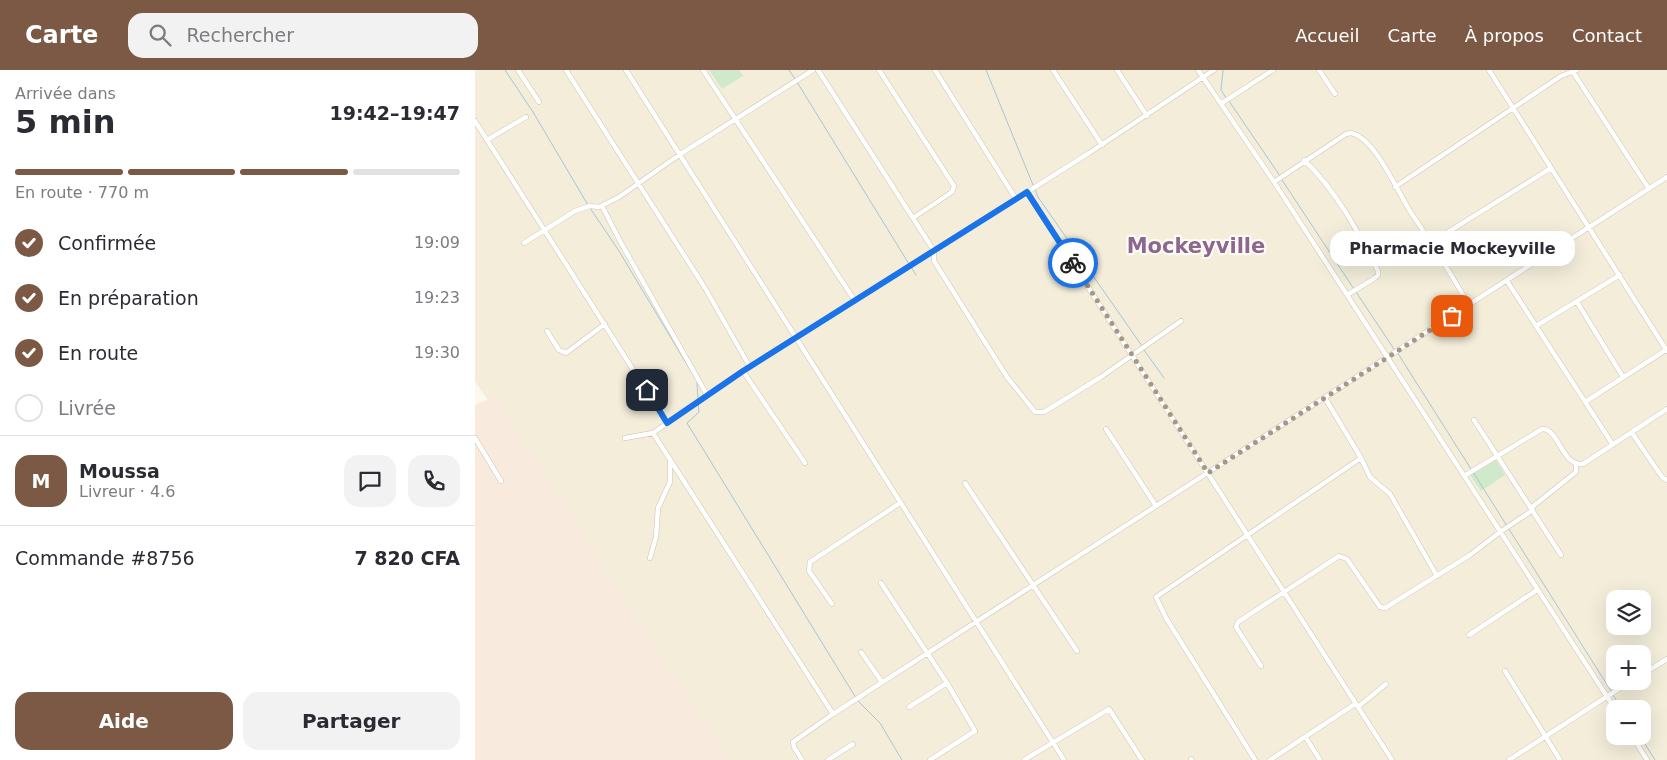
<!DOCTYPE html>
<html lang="fr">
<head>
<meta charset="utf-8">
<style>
	body { margin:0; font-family:"DejaVu Sans",sans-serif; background:#f2f2f3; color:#2b2b33; height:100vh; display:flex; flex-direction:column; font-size:19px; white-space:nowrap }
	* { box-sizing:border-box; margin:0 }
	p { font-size:16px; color:#7c7c81 }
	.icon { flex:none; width:28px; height:28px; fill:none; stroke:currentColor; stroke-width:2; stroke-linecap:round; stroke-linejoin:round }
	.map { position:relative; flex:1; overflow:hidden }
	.side { display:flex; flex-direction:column; background:#fff; width:475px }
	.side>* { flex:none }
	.controls { position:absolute; left:1131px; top:520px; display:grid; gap:10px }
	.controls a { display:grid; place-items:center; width:45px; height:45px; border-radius:10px; background:#fff; box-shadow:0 5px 20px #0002; font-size:25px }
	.pin { position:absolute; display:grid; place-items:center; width:42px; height:42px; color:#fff; margin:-21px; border-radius:10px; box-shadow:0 2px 8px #0006 }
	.courier { position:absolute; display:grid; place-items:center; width:50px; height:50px; margin:-25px; border:4px solid #1a73e8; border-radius:50%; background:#fff; color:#222; box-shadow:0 1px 6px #0007 }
	.bubble { position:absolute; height:35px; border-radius:15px; background:#fff; box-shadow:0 5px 20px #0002; font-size:16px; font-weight:600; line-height:35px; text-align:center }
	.summary em { font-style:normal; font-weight:600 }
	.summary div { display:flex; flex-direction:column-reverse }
	.summary { display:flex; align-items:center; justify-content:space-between; height:85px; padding:0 15px }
	h1 { font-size:32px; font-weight:600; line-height:38px }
	.bar { display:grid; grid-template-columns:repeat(4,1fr); gap:8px 5px; align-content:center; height:60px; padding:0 15px }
	.bar i { height:6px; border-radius:4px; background:#e1e1e2 }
	.bar .on { background:#7c5944 }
	.bar p { grid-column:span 4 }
	.line { display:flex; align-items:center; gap:12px; padding:0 15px; border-top:1px solid #e1e1e2 }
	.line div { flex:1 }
	.round { display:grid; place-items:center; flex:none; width:52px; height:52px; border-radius:15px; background:#f2f2f3 }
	ol { padding:0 15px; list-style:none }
	li { display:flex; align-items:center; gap:15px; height:55px }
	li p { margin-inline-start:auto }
	li .icon { padding:5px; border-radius:50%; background:#7c5944; color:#fff; stroke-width:4 }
	li:last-child { color:#7c7c81 }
	li i { width:28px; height:28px; border:2px solid #e1e1e2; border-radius:50% }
	.action { display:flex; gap:10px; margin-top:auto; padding:10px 15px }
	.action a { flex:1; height:58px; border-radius:15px; background:#7c5944; color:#fff; font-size:20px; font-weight:600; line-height:58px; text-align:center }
	.action a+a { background:#f2f2f3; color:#2b2b33 }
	header { display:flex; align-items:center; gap:30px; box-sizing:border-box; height:70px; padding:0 25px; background:#7c5944; color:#fff }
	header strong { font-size:24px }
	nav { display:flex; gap:28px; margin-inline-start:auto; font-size:18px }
	.search { width:350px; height:45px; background:#f2f2f3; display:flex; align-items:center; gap:12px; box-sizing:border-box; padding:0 18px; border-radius:15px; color:#7c7c81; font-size:19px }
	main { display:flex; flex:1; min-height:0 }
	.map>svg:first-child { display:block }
	.residential { fill:#f3edda; fill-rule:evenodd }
	.commercial { fill:#f8ebde }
	.green { fill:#d0e9ca }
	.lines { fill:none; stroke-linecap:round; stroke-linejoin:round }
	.stream { stroke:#a7c5d6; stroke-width:1 }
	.minor-casing { stroke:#cec4b1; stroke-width:5.5 }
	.minor { stroke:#fff; stroke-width:4.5 }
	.done { stroke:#a59986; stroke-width:5; stroke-dasharray:0 9 }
	.route { stroke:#1a73e8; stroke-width:6 }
	.labels { text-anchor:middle; stroke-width:4.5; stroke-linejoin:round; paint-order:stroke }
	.district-label { font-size:21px; font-weight:bold; fill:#8c6791; stroke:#fefcf2 }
</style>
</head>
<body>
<header>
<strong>Carte</strong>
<div class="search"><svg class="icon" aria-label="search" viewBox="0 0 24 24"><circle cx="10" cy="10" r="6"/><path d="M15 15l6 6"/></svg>Rechercher</div>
<nav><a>Accueil</a><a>Carte</a><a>À propos</a><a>Contact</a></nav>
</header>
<main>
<section class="side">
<div class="summary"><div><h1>5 min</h1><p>Arrivée dans</p></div><em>19:42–19:47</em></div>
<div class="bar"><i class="on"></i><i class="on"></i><i class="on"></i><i></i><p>En route · 770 m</p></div>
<ol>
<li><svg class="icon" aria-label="check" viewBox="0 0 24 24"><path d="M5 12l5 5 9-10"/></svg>Confirmée<p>19:09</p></li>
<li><svg class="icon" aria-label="check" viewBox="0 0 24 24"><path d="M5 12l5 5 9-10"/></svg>En préparation<p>19:23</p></li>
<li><svg class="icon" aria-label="check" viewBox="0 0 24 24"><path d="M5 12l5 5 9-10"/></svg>En route<p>19:30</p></li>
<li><i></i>Livrée</li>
</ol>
<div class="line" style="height:90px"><b class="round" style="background:#7c5944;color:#fff">M</b><div><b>Moussa</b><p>Livreur · 4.6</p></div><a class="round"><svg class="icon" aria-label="chat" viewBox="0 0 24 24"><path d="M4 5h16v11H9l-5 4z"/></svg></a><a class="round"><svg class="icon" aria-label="phone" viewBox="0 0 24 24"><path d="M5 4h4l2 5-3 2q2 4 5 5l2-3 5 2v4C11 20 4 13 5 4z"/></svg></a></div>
<div class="line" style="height:65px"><div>Commande #8756</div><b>7 820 CFA</b></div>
<div class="action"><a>Aide</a><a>Partager</a></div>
</section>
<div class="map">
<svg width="1192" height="690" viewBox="0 0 1192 690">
	<rect width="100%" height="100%" fill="#fcf9ec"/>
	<path class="residential" d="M 0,0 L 1192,0 L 1192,690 L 253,690 L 0,311 ZM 1140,529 L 1168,529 L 1168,556 L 1140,556 ZM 1140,584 L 1168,584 L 1168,611 L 1140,611 ZM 1140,639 L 1168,639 L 1168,666 L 1140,666 Z"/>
	<path class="commercial" d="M 20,326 L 60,389 L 254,690 L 0,690 L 0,335 Z"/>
	<path class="green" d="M 234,0 L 264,0 L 268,6 L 247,19 Z
		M 1020,389 L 1030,405 L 1006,421 L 995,405 Z"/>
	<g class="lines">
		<path class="stream" d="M 30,0 L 58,42 L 113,135
			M 314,0 L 320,9
			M 511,0 L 558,115
			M 748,0 L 746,20 L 751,28
			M 322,12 L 434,194
			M 754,31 L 805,106
			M 807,110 L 879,219
			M 560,119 L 563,127 L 667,276
			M 115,138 L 144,181 L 217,303
			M 436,197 L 441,205
			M 881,222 L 919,279
			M 669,280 L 689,308
			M 922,282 L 996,399
			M 222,313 L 223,329
			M 223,333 L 224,342 L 212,353 L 381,628
			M 998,402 L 1136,621
			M 1138,625 L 1147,639
			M 383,631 L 405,653 L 427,690
			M 1165,666 L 1180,690"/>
		<g class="minor-casing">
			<path id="minor" d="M 43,0 L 64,32
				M 91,0 L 230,218 L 275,297
				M 151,0 L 589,690
				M 228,0 L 380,231
				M 343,0 L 459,181 L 459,191 L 532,307 L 560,342 L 569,342 L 626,307 L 706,251
				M 404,0 L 479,116 L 477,122 L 438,148
				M 460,0 L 541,129
				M 578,0 L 627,75
				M 642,0 L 672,46
				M 723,0 L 799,112 L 1140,639
				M 844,0 L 860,24
				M 1014,0 L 1192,281
				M 1098,2 L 1174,119
				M 747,33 L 798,0
				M 0,51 L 192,353
				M 12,70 L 51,47
				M 829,90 C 861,120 884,163 903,201 L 903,205 L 900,208 L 872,225
				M 799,112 L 871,64 L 876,63 C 900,68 922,121 935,141 C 956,173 976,202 994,236
				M 920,117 L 1086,6 L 1102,0
				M 552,122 L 917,690
				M 127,136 L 145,171 L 232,325
				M 957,172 L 1076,98
				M 49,173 L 100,141 L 115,136 L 124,137 L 144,127 L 204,85 L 338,0
				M 1032,211 L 1138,375
				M 1102,232 L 1148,307
				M 1061,256 L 1145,205
				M 72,261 L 84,280 L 91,283 L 130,254
				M 268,301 L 330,393
				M 1110,332 L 1191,280
				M 999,350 L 1086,485
				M 631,359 L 681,436
				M 178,363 L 358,644
				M 1157,363 L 1187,407 L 1192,410
				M 0,368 L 26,411
				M 150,368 L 178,363 L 268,301 L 614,83 L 739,0
				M 886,388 L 895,407 L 915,424 L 962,506
				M 989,406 L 1067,359 C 1084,358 1086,396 1108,394 L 1192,339
				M 490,413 L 602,581
				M 1057,437 L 1101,402 L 1101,395
				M 175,488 L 181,467 L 183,438 L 195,412 L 195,392
				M 406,513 L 472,613 L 500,661 L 455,690
				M 357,534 L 334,501 L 335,492 L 425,433
				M 994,565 L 1062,520
				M 386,582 L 407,612
				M 786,596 L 761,557 L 763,552 L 864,486 L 872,489 L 905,537 L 910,538 L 995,485 L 1025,462 L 1058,440
				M 1030,601 L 1085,690
				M 1168,604 L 1192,589
				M 434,637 L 472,613
				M 883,637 L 911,614
				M 1157,666 L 1172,690
				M 831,668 L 845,690
				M 716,689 L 717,690
				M 327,690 L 319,677 L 318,672 L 358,644 L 1192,107
				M 353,690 L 378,674
				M 549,690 L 634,639 L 667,690
				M 780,690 L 691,548 L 681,527 L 886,388 L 850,328
				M 795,690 L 880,634
				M 1034,690 L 1156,611"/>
		</g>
		<use href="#minor" class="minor"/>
	</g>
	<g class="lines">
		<path class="done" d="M 598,193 L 733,403 L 977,246"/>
		<path class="route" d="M 172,320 L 192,353 L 268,301 L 552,122 L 598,193"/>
	</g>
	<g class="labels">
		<g class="district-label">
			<text x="721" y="183">Mockeyville</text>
		</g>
	</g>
</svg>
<div class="controls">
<a><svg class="icon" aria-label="layers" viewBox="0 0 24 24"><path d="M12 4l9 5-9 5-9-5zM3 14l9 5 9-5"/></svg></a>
<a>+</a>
<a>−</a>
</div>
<div class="pin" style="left:977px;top:246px;background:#ea580c"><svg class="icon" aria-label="bag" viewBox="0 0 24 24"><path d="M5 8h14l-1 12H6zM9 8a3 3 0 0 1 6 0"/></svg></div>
<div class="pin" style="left:172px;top:320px;background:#1f2937"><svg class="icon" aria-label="home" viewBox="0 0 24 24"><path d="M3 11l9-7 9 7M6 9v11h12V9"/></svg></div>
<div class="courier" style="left:598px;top:193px"><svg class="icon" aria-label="bike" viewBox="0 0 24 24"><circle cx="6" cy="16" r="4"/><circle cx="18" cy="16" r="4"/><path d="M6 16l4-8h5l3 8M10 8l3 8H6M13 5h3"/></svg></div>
<div class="bubble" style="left:855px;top:161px;width:245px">Pharmacie Mockeyville</div>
</div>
</main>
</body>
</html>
